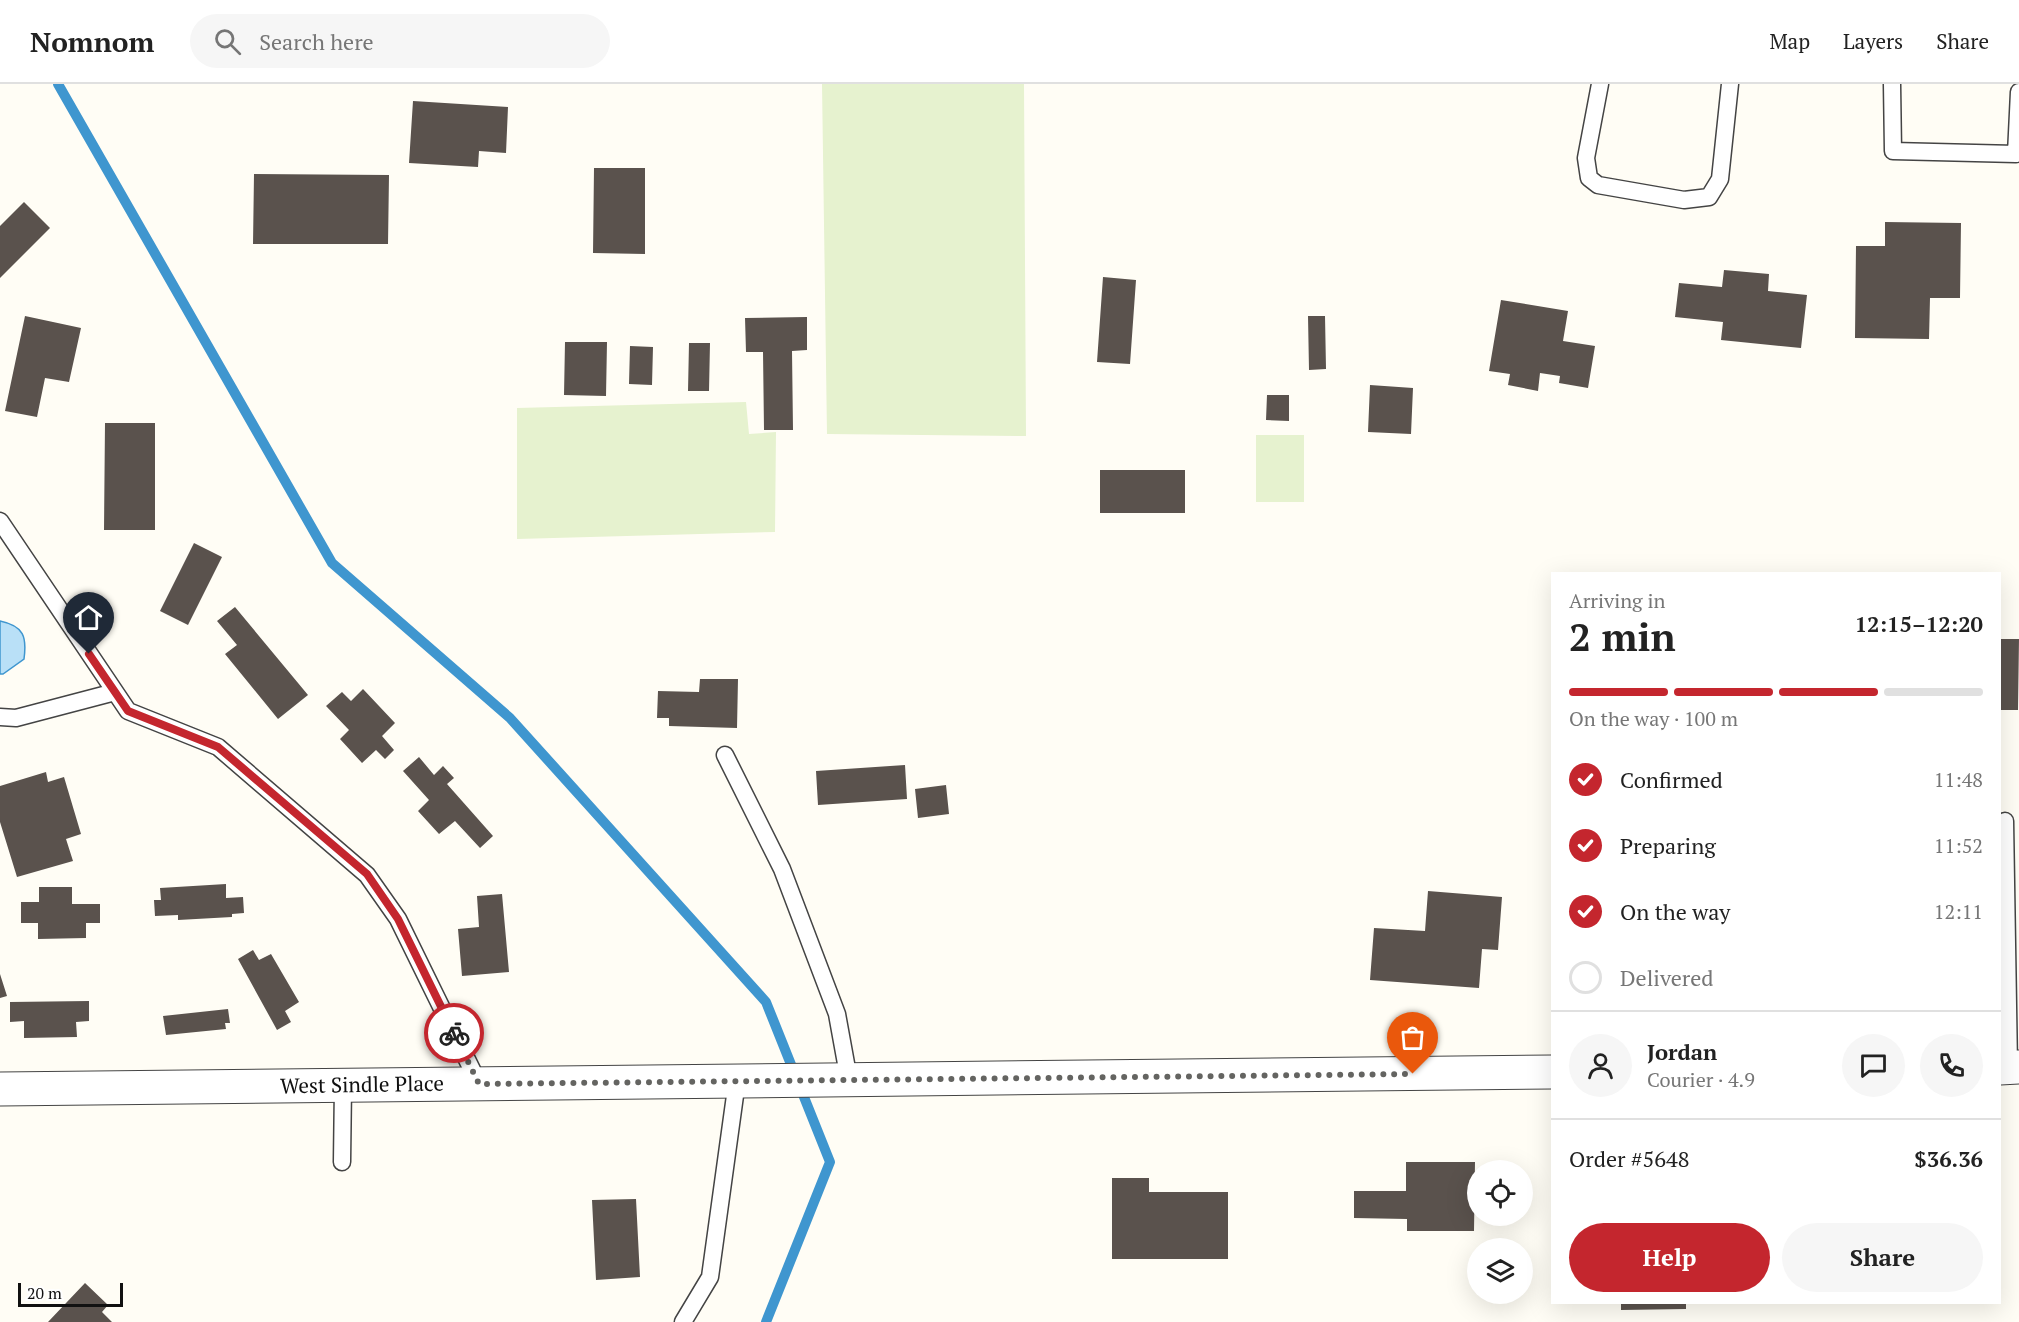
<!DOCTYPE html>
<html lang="en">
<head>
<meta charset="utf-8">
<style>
	body { margin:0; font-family:"PT Serif",serif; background:#f6f6f6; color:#222; height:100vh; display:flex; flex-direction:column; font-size:22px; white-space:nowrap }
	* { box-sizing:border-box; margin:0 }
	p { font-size:20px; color:#767676 }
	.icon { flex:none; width:33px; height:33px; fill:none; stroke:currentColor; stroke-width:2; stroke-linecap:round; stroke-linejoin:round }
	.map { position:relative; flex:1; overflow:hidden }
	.panel { position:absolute; left:1551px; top:488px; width:450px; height:732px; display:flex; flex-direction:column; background:#fff; border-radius:0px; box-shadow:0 6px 24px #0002 }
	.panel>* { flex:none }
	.buttons { position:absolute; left:1467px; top:1076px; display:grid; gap:12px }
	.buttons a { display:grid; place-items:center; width:66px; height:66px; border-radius:50%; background:#fff; box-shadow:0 6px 24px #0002; font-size:30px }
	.scale { position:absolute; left:18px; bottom:15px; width:105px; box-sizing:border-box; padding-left:6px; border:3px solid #111; border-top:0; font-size:16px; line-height:21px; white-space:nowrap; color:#111; -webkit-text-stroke:4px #fff; paint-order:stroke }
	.pin { position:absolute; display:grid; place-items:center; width:51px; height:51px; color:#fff; margin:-62px -26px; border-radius:50% 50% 50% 0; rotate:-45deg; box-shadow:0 0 6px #0007 }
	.pin .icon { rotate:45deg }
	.courier { position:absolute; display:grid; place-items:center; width:60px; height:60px; margin:-30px; border:4px solid #c4262e; border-radius:50%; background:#fff; color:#222; box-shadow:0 2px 8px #0007 }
	.overview em { font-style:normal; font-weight:800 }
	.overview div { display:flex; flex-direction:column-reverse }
	.overview { display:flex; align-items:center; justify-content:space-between; height:102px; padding:0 18px }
	h1 { font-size:39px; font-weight:800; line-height:45px }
	.bar { display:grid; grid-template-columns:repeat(4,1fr); gap:9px 6px; align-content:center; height:72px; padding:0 18px }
	.bar i { height:8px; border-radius:4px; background:#e0e0e0 }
	.bar .active { background:#c4262e }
	.bar p { grid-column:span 4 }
	.line { display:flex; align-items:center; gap:15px; padding:0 18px; border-top:2px solid #e0e0e0 }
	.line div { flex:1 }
	.round { display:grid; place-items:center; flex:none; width:63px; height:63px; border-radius:32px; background:#f6f6f6 }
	ol { padding:0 18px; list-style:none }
	li { display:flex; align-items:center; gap:18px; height:66px }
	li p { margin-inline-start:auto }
	li .icon { padding:6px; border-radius:50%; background:#c4262e; color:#fff; stroke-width:4 }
	li:last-child { color:#767676 }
	li i { width:33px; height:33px; border:3px solid #e0e0e0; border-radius:50% }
	.cta { display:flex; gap:12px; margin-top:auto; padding:12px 18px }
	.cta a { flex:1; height:69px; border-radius:36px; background:#c4262e; color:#fff; font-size:24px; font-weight:800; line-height:69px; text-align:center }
	.cta a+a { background:#f6f6f6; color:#222 }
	header { display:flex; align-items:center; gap:36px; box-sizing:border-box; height:84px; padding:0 30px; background:#fff; border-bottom:2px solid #e0e0e0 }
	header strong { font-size:28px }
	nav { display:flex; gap:33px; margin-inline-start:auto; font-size:21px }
	.search { width:420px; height:54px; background:#f6f6f6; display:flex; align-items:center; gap:15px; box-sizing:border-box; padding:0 21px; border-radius:33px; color:#767676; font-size:22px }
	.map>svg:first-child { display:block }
	.pitch { fill:#e6f2cf }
	.water { fill:#b9e0f7; stroke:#3f96cf; stroke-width:1.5 }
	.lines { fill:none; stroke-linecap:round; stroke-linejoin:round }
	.stream { stroke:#3f96cf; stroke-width:10 }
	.building { fill:#5a524d }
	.service-casing { stroke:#444; stroke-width:19 }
	.minor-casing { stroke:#444; stroke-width:35 }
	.service { stroke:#fff; stroke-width:16 }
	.minor { stroke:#fff; stroke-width:33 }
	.done { stroke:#646461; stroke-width:6; stroke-dasharray:0 10.8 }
	.route { stroke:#c4262e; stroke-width:8 }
	.labels { text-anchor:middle; stroke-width:6; stroke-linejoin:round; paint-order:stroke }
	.street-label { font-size:21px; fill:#111; stroke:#fff }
</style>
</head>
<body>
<header>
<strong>Nomnom</strong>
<div class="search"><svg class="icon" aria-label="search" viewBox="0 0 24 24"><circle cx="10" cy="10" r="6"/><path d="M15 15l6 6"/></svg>Search here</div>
<nav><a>Map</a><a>Layers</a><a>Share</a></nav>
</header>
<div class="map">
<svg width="2019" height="1238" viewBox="0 0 2019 1238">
	<rect width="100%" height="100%" fill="#fffdf5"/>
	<path class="pitch" d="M 822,0 L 1024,0 L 1026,352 L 827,350 Z
		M 746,318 L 749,350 L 776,348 L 775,448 L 517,455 L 517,324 Z
		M 1256,351 L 1304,351 L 1304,418 L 1256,418 Z"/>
	<path class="water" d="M 0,537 C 24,542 27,553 24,575 L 3,590 L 0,590 Z"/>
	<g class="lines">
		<path class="stream" d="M 58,0 L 332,479 L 510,634 L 766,918 L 830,1078 L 766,1238"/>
	</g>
	<path class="building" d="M 413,17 L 508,23 L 506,69 L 479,67 L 478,83 L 409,79 Z
		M 594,84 L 645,84 L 645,170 L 593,169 Z
		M 254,90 L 389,91 L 388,160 L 253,160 Z
		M 24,118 L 50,144 L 0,194 L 0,142 Z
		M 1885,138 L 1961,139 L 1960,214 L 1930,214 L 1929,255 L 1855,254 L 1856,162 L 1885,162 Z
		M 1724,186 L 1769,190 L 1768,207 L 1807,211 L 1801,264 L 1721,256 L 1723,238 L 1675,233 L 1679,199 L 1722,203 Z
		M 1103,193 L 1136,196 L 1130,280 L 1097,278 Z
		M 1501,216 L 1568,227 L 1563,257 L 1595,262 L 1588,304 L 1559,299 L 1560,292 L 1540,289 L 1538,307 L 1508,301 L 1510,290 L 1489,287 Z
		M 25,232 L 81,244 L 69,298 L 45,294 L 37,333 L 5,327 Z
		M 1308,232 L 1325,232 L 1326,285 L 1309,286 Z
		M 807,233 L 807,266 L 792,267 L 793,346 L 764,346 L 763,268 L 746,268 L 745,234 Z
		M 565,258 L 607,258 L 606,312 L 564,311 Z
		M 689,259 L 710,259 L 709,307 L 688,307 Z
		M 630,262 L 653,263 L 652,301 L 629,300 Z
		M 1370,301 L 1413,304 L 1411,350 L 1368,348 Z
		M 1267,311 L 1289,311 L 1289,337 L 1266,336 Z
		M 105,339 L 155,339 L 155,446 L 104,446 Z
		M 1100,386 L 1185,386 L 1185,429 L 1100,429 Z
		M 194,459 L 222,473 L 188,541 L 160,527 Z
		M 235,523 L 308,611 L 278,635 L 225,570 L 237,561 L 217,537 Z
		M 2000,555 L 2019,555 L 2018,626 L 2000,626 Z
		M 700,595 L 738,595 L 737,644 L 669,642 L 669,634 L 657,634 L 658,607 L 699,608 Z
		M 363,605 L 395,639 L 382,652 L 394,666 L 385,675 L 376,666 L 362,679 L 340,655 L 349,646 L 326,622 L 342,608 L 351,617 Z
		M 419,673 L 434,691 L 443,682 L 454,694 L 447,700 L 493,752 L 480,764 L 455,737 L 439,750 L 418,727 L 429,716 L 403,687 Z
		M 905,681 L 907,715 L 818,721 L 816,687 Z
		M 46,688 L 48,698 L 64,693 L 81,750 L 66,755 L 73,777 L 17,793 L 0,738 L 0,702 Z
		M 946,701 L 949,730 L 918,734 L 915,705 Z
		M 226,800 L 226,814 L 243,813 L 244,829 L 232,830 L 232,833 L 178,836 L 178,831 L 155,832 L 154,816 L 161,816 L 160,804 Z
		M 39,803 L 72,803 L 72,820 L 100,820 L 100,839 L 86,839 L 86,854 L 38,855 L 38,839 L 21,839 L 21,818 L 39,818 Z
		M 1428,807 L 1502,813 L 1498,866 L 1482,865 L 1479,904 L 1370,896 L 1374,844 L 1425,847 Z
		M 502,810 L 509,888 L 462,892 L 458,845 L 479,843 L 477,812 Z
		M 253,866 L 259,876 L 271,870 L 299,918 L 285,927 L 291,938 L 277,946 L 238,875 Z
		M 0,890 L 7,912 L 0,914 Z
		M 89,917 L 89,937 L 76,938 L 77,953 L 24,954 L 24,937 L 10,938 L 10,918 Z
		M 228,925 L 230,939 L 225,939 L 226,945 L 166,951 L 163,932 Z
		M 1406,1078 L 1475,1078 L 1474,1147 L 1407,1147 L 1407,1135 L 1354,1134 L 1354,1107 L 1406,1107 Z
		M 1112,1094 L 1149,1094 L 1149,1108 L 1228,1108 L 1228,1175 L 1112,1175 Z
		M 636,1115 L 640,1193 L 596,1196 L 592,1116 Z
		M 85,1199 L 108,1221 L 102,1228 L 112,1238 L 48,1238 Z
		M 1621,1218 L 1686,1218 L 1686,1225 L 1621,1226 Z"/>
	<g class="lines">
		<g class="service-casing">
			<path id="service" d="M 1600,0 L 1586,74 L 1589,94 L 1598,101 L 1684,116 L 1709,113 L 1720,95 L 1730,0
				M 1892,0 L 1893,67 L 2016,70 L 2019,8
				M 0,437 L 128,627 L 218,663 L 367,791 L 398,835 L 479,1000
				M 0,633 L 16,634 L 115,608
				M 725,671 L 782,785 L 837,930 L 849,996
				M 2005,737 L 2009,983
				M 342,1078 L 343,1001
				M 683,1238 L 710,1193 L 737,997"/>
		</g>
		<g class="minor-casing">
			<path id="minor" d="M 2000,984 L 2019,983
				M 0,1005 L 1552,988"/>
		</g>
		<use href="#service" class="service"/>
		<use href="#minor" class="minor"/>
	</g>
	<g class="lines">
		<path class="done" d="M 454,949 L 479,1000 L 1413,990"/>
		<path class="route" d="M 89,570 L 128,627 L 218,663 L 367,790 L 398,835 L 454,949"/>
	</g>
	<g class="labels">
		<g class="street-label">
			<text transform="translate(362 1001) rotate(-1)" y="7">West Sindle Place</text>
		</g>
	</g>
</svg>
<div class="buttons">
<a><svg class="icon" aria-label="locate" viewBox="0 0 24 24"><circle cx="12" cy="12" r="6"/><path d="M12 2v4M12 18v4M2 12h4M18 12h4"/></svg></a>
<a><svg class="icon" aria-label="layers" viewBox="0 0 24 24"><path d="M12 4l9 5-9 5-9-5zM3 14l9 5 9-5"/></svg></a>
</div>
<div class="scale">20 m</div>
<div class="pin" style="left:1413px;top:990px;background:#ea580c"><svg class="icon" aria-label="bag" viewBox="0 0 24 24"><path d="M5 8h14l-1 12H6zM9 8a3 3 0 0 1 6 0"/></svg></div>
<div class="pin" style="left:89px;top:570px;background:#1f2937"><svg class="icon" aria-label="home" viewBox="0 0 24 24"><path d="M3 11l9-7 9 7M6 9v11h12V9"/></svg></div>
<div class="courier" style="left:454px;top:949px"><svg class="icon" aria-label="bike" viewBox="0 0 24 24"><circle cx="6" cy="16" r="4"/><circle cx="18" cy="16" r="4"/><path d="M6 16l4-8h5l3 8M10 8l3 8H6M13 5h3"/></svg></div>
<section class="panel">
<div class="overview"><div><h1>2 min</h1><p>Arriving in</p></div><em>12:15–12:20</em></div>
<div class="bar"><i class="active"></i><i class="active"></i><i class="active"></i><i></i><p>On the way · 100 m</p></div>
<ol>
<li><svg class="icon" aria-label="check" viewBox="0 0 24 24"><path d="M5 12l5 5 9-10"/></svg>Confirmed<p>11:48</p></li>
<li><svg class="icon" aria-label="check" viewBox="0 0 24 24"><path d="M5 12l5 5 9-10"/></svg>Preparing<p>11:52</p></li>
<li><svg class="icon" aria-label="check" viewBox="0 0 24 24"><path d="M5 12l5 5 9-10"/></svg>On the way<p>12:11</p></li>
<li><i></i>Delivered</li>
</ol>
<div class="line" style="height:108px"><a class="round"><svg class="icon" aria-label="person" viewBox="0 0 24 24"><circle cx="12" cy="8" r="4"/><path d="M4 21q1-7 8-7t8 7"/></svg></a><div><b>Jordan</b><p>Courier · 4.9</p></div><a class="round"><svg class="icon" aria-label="chat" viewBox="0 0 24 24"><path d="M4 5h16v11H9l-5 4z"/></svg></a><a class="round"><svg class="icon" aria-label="phone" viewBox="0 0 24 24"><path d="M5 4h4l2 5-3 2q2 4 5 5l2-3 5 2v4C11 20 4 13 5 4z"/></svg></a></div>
<div class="line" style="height:78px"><div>Order #5648</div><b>$36.36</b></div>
<div class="cta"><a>Help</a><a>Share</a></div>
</section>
</div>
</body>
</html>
